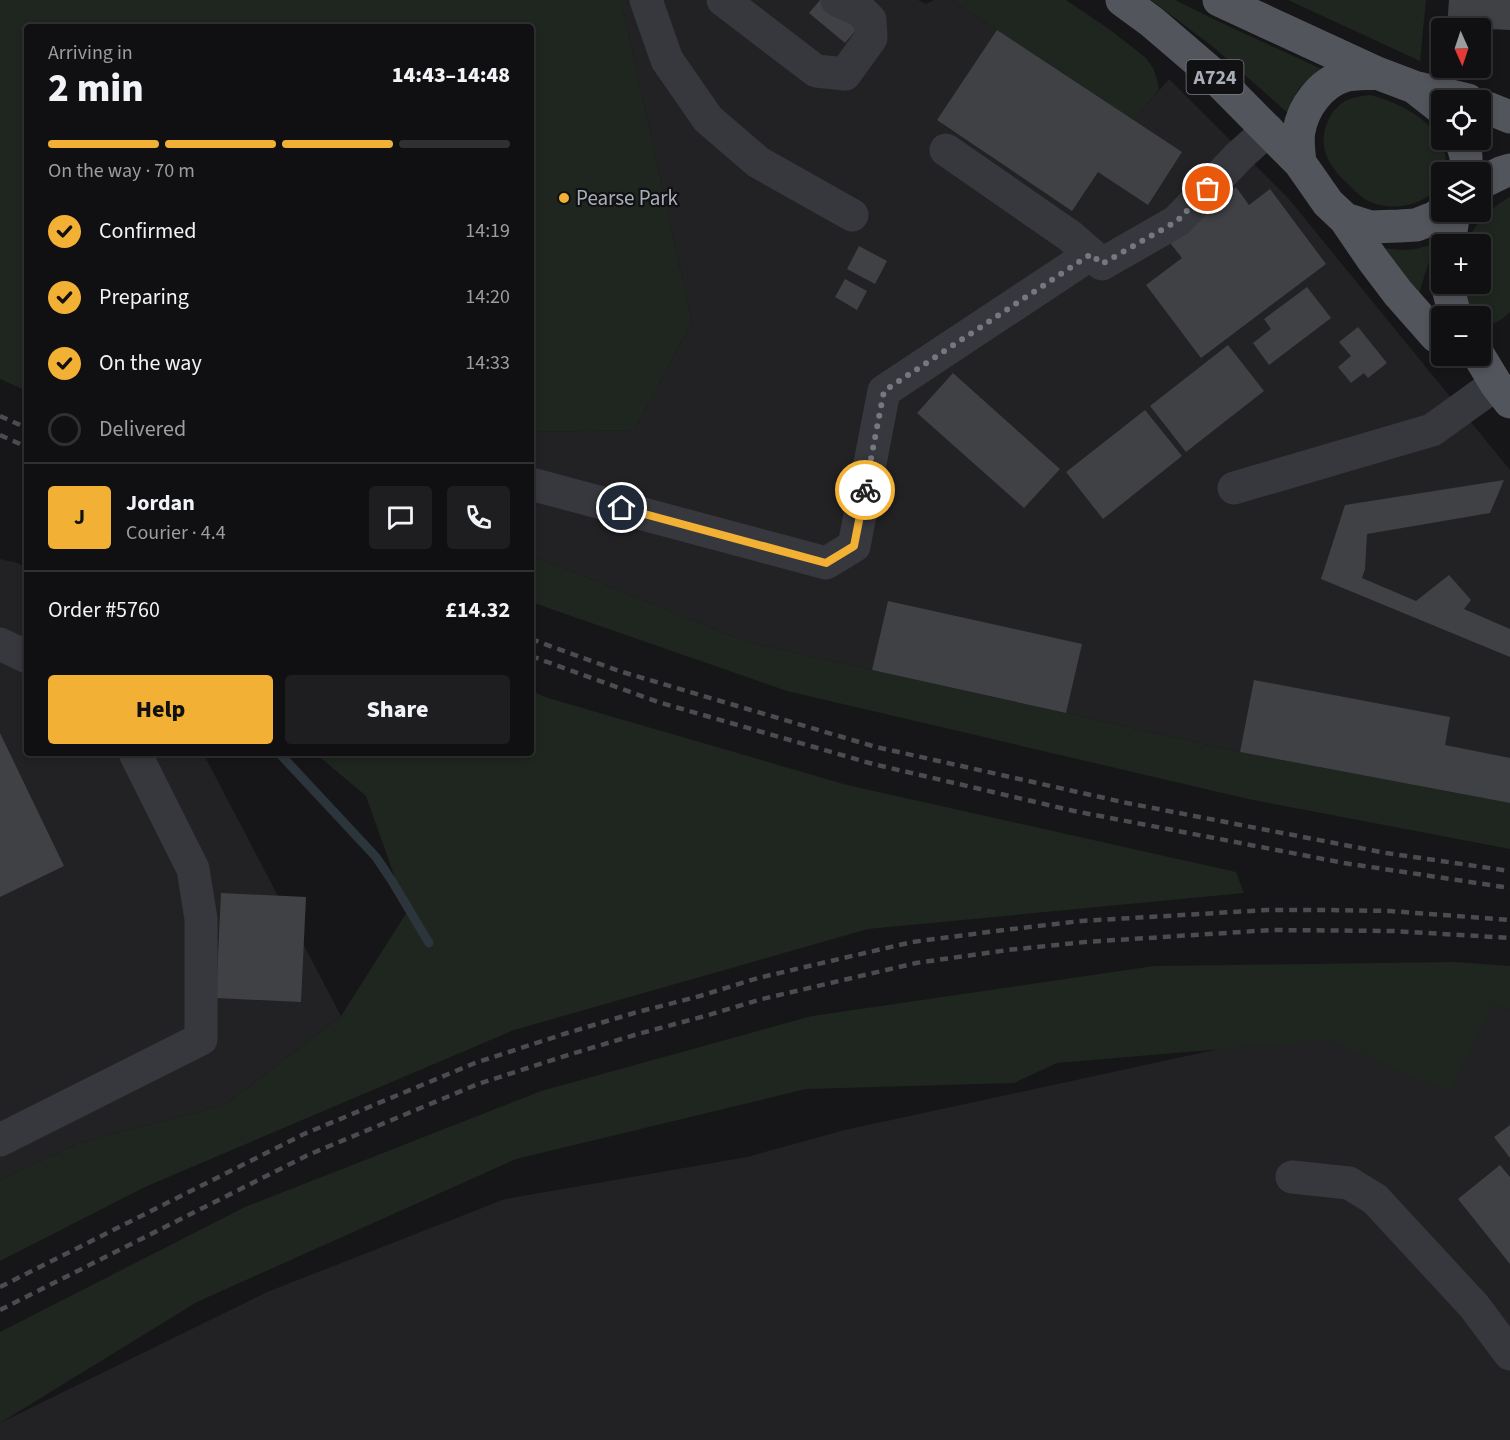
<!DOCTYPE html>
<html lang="en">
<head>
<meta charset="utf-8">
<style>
	body { margin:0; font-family:"Source Sans 3",sans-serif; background:#1e1e20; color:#f1f3f6; height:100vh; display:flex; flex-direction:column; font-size:22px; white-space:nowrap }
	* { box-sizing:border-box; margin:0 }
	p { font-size:20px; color:#9c9d9f }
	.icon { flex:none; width:33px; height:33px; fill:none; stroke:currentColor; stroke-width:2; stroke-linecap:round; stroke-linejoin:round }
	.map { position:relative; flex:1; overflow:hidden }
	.sheet { position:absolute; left:24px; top:24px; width:510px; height:732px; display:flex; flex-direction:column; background:#101012; border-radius:6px; box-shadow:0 3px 9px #0003,0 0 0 2px #303032 }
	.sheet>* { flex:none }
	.needle { width:39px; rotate:177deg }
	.fabs { position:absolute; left:1431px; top:18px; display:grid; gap:12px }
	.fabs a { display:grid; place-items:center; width:60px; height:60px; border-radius:6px; background:#101012; box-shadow:0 3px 9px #0003,0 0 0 2px #303032; font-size:30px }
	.pin { position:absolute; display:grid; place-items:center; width:51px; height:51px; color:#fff; margin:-26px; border:3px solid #fff; border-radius:50%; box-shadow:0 2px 6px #0007 }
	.courier { position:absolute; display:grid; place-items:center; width:60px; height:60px; margin:-30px; border:4px solid #f2b134; border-radius:50%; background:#fff; color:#222; box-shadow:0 2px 8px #0007 }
	.summary em { font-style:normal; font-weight:800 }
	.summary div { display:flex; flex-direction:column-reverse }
	.summary { display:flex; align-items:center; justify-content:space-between; height:102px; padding:0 24px }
	h1 { font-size:39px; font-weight:800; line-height:45px }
	.bar { display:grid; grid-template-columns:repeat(4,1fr); gap:9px 6px; align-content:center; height:72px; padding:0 24px }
	.bar i { height:8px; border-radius:4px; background:#303032 }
	.bar .current { background:#f2b134 }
	.bar p { grid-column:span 4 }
	.line { display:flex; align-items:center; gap:15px; padding:0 24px; border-top:2px solid #303032 }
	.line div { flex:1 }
	.round { display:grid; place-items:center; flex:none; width:63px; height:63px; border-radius:6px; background:#1e1e20 }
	ol { padding:0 24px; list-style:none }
	li { display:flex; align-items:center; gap:18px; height:66px }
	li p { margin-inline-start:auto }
	li .icon { padding:6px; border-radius:50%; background:#f2b134; color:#111; stroke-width:4 }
	li:last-child { color:#9c9d9f }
	li i { width:33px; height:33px; border:3px solid #303032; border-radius:50% }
	.cta { display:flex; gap:12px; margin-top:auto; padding:12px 24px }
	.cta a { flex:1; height:69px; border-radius:6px; background:#f2b134; color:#111; font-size:24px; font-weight:800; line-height:69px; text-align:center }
	.cta a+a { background:#1e1e20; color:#f1f3f6 }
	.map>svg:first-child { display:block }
	.built { fill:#222225 }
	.green { fill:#1e261f }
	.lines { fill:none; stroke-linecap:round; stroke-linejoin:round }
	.stream { stroke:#2c353c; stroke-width:9 }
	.building { fill:#404145 }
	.minor { stroke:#37383d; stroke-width:33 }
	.major { stroke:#53555c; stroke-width:33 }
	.rail { stroke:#4a4c52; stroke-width:4.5; stroke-dasharray:8 6; stroke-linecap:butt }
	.done { stroke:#757880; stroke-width:6; stroke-dasharray:0 10.8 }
	.route { stroke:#f2b134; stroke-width:8 }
	.poi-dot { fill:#f2b134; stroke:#111113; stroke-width:2 }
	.labels { text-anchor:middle; stroke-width:4.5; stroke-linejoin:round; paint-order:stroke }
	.shield { fill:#111113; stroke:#7b7e86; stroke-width:1.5 }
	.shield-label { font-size:20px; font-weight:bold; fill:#a8adb8 }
	.poi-label { font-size:21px; fill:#a8adb8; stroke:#111113; text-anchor:start }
</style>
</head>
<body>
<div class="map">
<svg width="1510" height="1440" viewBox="0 0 1510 1440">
	<rect width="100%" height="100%" fill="#161618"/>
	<path class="built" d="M 621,0 L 918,0 L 926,4 L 934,0 L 951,0 L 1133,120 L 1169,79 L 1288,198 L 1510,470 L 1510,803 L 1240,752 L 747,642 L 531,555 L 531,432 L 634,430 L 692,322 Z
		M 0,559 L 18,563 L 27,569 L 27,753 L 203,753 L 341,1016 L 225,1105 L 79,1143 L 0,1180 Z
		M 1454,998 L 1510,1009 L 1510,1440 L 0,1440 L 0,1423 L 267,1292 L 505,1199 L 747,1157 L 845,1130 Z"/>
	<path class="green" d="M 0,0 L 621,0 L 692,322 L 634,430 L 531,432 L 531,27 L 27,27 L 27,391 L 0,379 Z
		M 951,0 L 1066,0 L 1109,29 L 1146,58 L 1153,68 L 1157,79 L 1159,90 L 1133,120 Z
		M 1151,0 L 1175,0 L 1228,26 L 1326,71 C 1303,79 1293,91 1290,115 L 1212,46 Z
		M 1288,0 L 1426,0 L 1420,61 Z
		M 1370,95 C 1403,103 1456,131 1444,172 L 1442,172 L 1441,182 C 1439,186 1436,190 1432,193 C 1414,209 1383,211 1363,198 C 1358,194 1353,189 1349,185 C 1340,177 1328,164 1325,151 C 1320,133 1329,109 1347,100 C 1355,97 1362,96 1370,95 Z
		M 1510,197 L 1510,312 C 1501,320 1494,327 1481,323 L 1480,316 L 1471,316 L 1462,284 L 1480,284 L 1480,244 L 1467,244 C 1474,223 1491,208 1510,197 Z
		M 1435,243 L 1419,293 L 1383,248 C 1404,251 1415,251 1435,243 Z
		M 531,555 L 747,642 L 1240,752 L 1510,803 L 1510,849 L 1248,799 L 787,691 L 531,602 Z
		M 531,691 L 548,698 L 847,785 L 1236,872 L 1244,893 L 868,929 L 514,1030 L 145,1187 L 0,1261 L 0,1180 L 79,1143 L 225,1105 L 341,1016 L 407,912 L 366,796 L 315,753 L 531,753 Z
		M 1455,962 L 1510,966 L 1510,1009 L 1492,1006 L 1449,1092 L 1329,1040 L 1057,1063 L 1014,1083 L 806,1089 L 516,1159 L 197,1302 L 0,1423 L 0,1332 L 245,1207 L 541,1091 L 812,1016 L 1154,966 Z"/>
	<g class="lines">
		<path class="stream" d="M 279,753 L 376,857 L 392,881 L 429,943"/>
	</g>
	<path class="building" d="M 820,0 L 823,0 L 857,29 L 845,43 L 809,13 Z
		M 1449,0 L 1510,0 L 1510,30 L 1447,27 Z
		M 997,30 L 1182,152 L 1148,205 L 1098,172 L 1072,211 L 937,120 Z
		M 1236,187 L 1249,205 L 1270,189 L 1326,264 L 1201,358 L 1146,285 L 1182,258 L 1167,239 Z
		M 859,246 L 887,261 L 875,284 L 847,269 Z
		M 845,279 L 867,291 L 857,310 L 835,297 Z
		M 1307,287 L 1331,318 L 1269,365 L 1253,343 L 1271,329 L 1264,319 Z
		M 1358,327 L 1387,363 L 1368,378 L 1364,373 L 1351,383 L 1338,367 L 1351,356 L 1339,342 Z
		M 1228,345 L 1264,391 L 1186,452 L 1150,406 Z
		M 953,373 L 1060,469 L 1024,508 L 917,413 Z
		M 1145,410 L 1182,456 L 1103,519 L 1066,472 Z
		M 1504,480 L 1490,513 L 1367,534 L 1365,569 L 1362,578 L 1416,601 L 1449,575 L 1471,600 L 1464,609 L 1510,629 L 1510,657 L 1321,579 L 1345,505 Z
		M 888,601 L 1082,644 L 1066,713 L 872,670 Z
		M 1254,680 L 1450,717 L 1445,745 L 1510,758 L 1510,803 L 1240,752 Z
		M 0,733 L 64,866 L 0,897 Z
		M 221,893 L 306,897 L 301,1002 L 216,998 Z
		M 1510,1125 L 1510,1158 L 1494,1137 Z
		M 1500,1165 L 1510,1177 L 1510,1264 L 1458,1199 Z"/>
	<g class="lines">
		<path class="minor" d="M 646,0 L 667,60 L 708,119 L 758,162 L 852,215
			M 723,0 L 816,71 L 845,74 L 871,38 L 870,20 L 861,11 L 837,0
			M 946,150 L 1070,236 L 1102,264 L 1177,221 L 1239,156 L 1268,130
			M 531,484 L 826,563 L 854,546 L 884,391 L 1091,254
			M 1234,488 L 1432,430 L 1496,384
			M 0,644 L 27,657
			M 0,1140 L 201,1039 L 201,919 L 193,869 L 135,753
			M 1292,1177 L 1349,1183 L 1375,1199 L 1474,1306 L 1510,1354"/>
		<path class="major" d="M 1122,0 L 1152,22 L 1208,70 L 1300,163 L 1328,203 L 1345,219 L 1370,227 L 1399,226 L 1416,225 L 1434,218 L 1443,212
			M 1219,0 L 1377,73 L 1414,87 L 1442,109
			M 1418,88 L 1468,100
			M 1480,105 L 1510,117
			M 1461,140 L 1466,156 L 1466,172
			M 1300,163 C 1299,152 1297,141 1299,131 C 1303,107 1321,83 1344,76 C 1354,73 1367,74 1377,73
			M 1480,183 L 1503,172 L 1510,170
			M 1345,219 L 1373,260 L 1398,293 L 1436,336 L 1442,340
			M 1449,244 L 1454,212
			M 1447,284 L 1454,312 L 1456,316
			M 1479,356 L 1496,384 L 1510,402"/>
		<path class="rail" d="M 0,416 L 27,428
			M 0,435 L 27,447
			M 531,639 L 619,671 L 876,747 L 1127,803 L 1386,853 L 1510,871
			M 531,656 L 658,702 L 873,764 L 1074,811 L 1344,863 L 1510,888
			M 0,1287 L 304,1134 L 475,1063 L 567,1033 L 634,1013 L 700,996 L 758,978 L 912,942 L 1004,930 L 1081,921 L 1267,910 L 1323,910 L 1390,911 L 1510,920
			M 0,1310 L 308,1155 L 478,1084 L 571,1054 L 638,1034 L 705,1016 L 762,999 L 916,963 L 1008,950 L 1085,942 L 1272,930 L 1394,931 L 1510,938"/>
	</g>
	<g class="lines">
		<path class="done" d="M 865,490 L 884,391 L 1091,254 L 1102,264 L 1177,221 L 1208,189"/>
		<path class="route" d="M 622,508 L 826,563 L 854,546 L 865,490"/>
	</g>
	<circle class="poi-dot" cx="564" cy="198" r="6"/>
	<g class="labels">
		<rect class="shield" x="1186.5" y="60" width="57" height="34" rx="4.5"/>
		<g class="shield-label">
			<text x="1215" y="84">A724</text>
		</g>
		<g class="poi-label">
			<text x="576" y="205">Pearse Park</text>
		</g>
	</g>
</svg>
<div class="fabs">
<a><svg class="needle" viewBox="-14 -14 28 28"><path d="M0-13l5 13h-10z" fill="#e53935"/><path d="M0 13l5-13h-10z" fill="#9c9d9f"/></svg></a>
<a><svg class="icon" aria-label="locate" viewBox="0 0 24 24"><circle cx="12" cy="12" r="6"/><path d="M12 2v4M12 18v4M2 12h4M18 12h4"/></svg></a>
<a><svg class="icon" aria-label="layers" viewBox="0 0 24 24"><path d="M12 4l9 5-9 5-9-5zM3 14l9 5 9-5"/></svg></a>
<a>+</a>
<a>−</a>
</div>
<div class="pin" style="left:1208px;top:189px;background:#ea580c"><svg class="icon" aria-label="bag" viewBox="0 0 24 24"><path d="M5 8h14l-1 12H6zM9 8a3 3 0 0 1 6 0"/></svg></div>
<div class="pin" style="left:622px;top:508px;background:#1f2937"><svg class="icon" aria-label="home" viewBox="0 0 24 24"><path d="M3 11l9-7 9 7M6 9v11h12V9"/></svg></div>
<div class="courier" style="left:865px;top:490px"><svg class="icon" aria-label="bike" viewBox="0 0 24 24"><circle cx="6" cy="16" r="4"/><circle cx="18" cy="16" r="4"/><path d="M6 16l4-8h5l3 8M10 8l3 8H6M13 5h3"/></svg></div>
<section class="sheet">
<div class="summary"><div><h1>2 min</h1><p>Arriving in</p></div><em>14:43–14:48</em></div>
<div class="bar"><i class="current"></i><i class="current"></i><i class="current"></i><i></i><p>On the way · 70 m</p></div>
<ol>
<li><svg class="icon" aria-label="check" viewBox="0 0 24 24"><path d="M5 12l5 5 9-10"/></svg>Confirmed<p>14:19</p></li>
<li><svg class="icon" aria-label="check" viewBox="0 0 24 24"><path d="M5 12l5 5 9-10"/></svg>Preparing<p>14:20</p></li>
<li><svg class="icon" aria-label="check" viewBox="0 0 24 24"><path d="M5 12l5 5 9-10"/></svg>On the way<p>14:33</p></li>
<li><i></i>Delivered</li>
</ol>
<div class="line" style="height:108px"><b class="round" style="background:#f2b134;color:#111">J</b><div><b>Jordan</b><p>Courier · 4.4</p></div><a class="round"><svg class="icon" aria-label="chat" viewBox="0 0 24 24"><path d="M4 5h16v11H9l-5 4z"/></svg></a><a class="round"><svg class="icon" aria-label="phone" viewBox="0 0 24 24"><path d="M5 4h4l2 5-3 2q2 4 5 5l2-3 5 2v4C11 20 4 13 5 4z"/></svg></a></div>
<div class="line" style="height:78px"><div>Order #5760</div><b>£14.32</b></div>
<div class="cta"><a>Help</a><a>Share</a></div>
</section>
</div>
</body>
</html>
